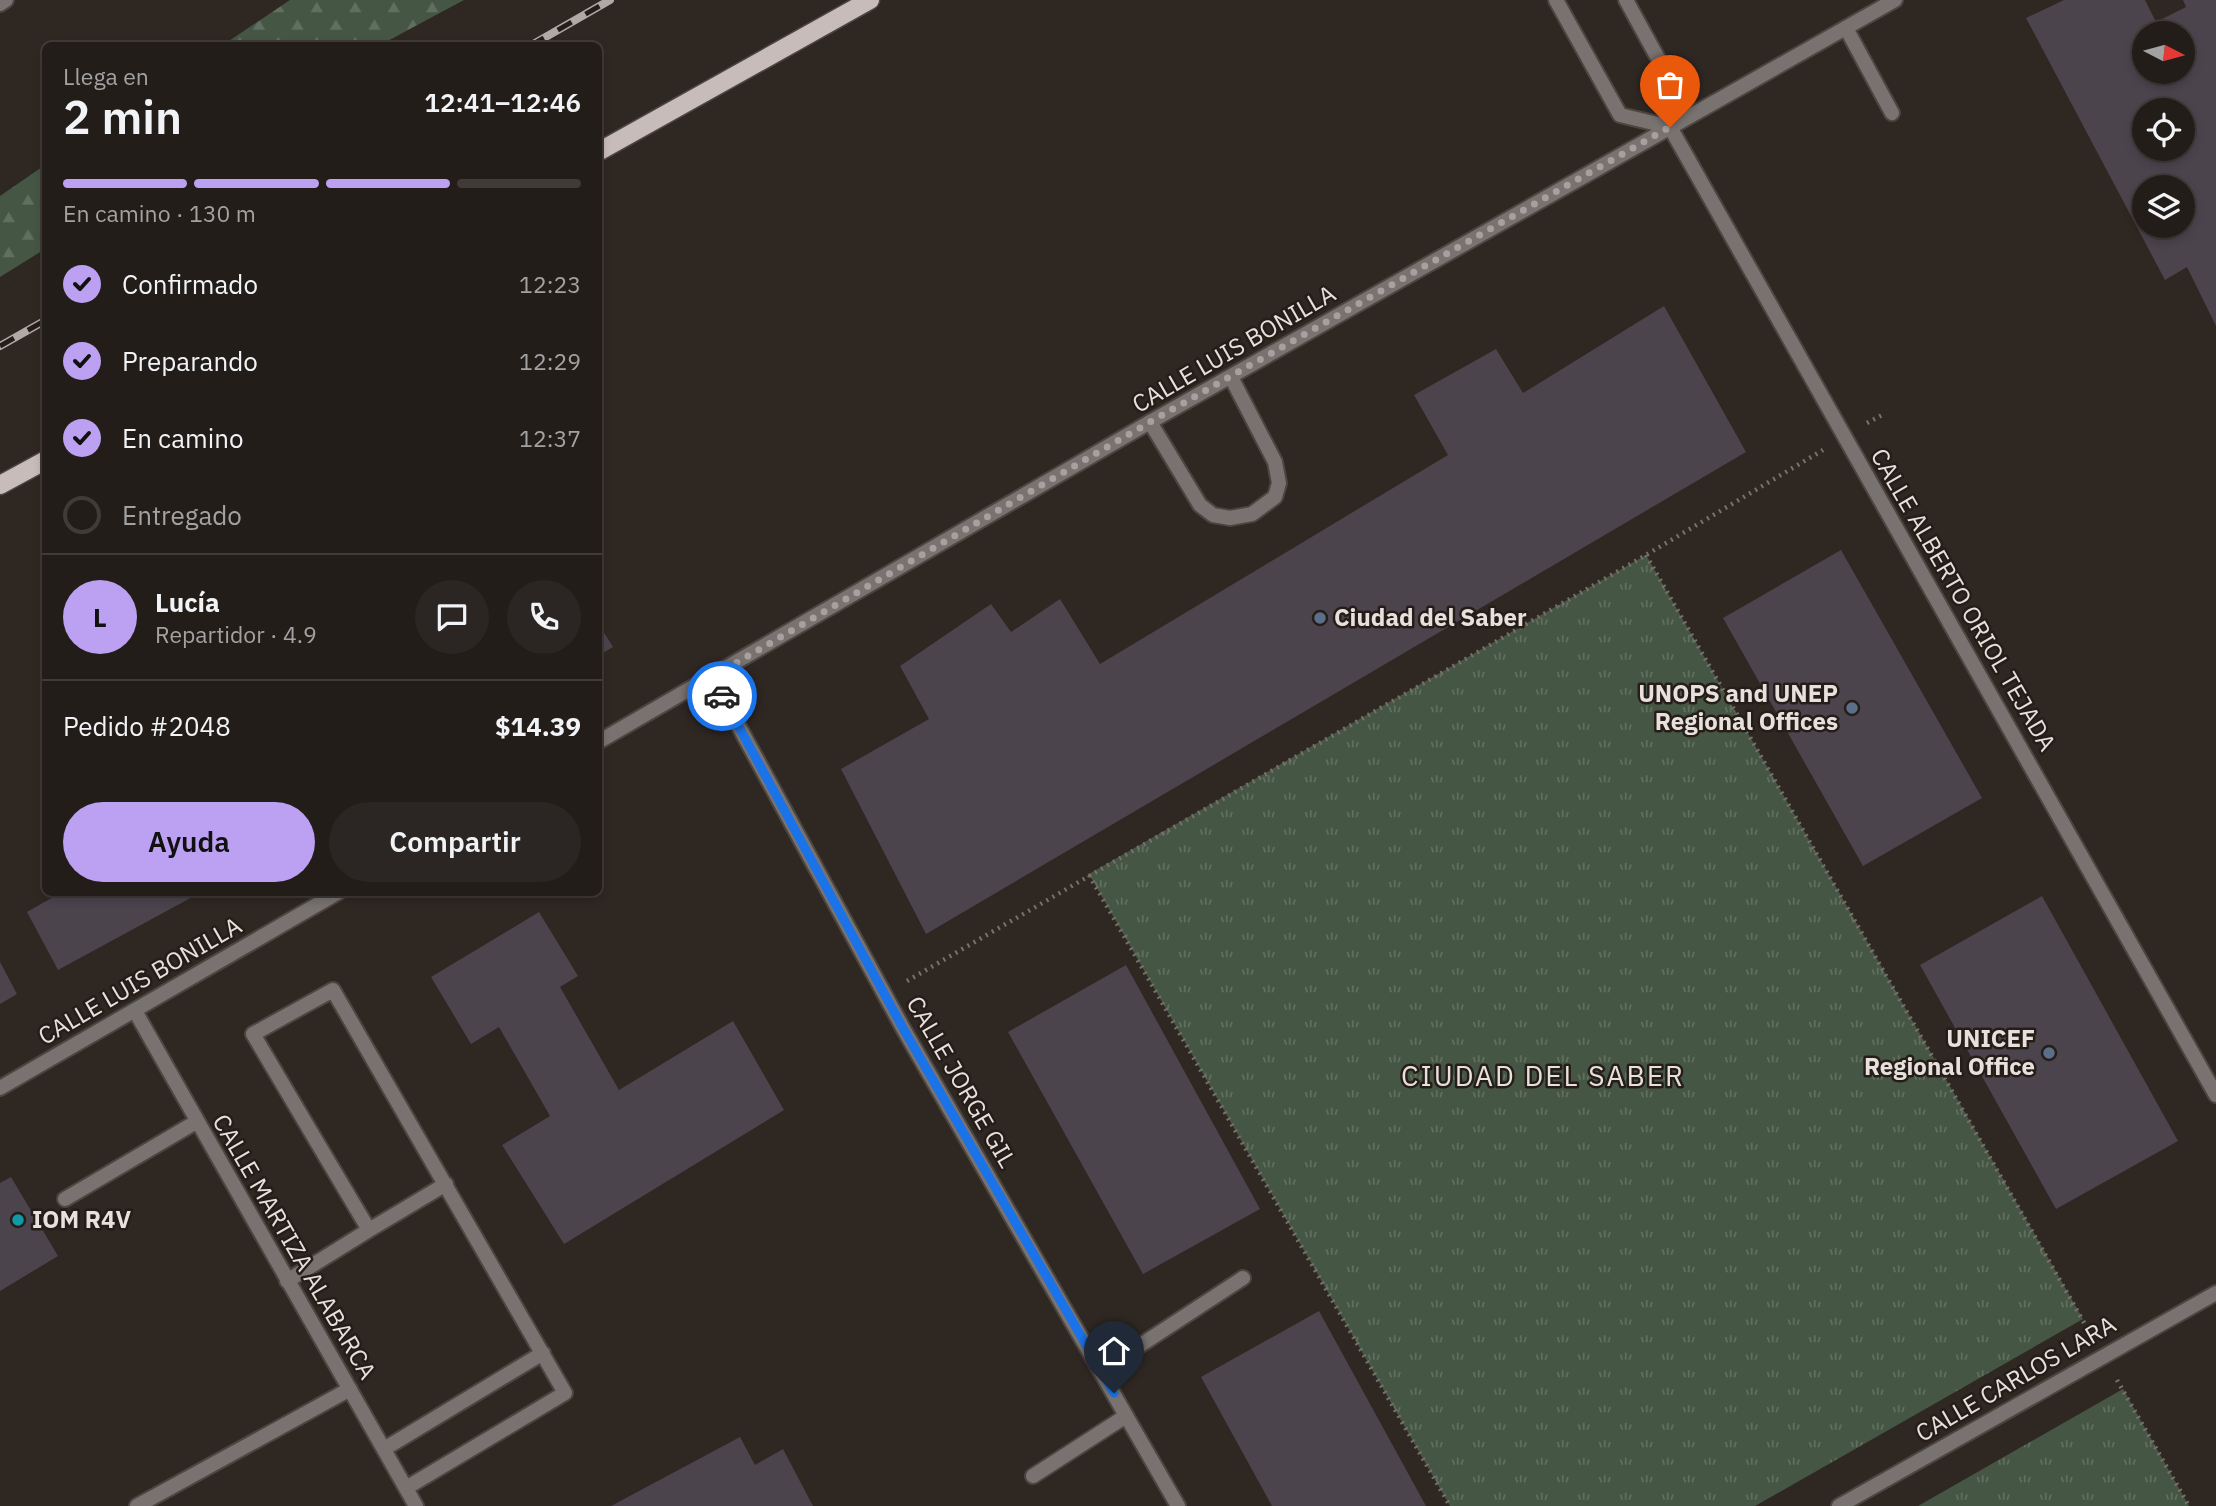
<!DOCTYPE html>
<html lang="es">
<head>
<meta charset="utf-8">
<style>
	body { margin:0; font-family:"IBM Plex Sans",sans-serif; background:#2b2623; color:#f1f3f6; height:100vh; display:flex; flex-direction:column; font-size:26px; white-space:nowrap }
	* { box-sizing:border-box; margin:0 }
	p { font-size:23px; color:#a3a2a2 }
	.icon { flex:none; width:38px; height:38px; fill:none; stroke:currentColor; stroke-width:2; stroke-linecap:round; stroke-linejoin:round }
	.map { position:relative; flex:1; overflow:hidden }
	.drawer { position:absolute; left:42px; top:42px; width:560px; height:854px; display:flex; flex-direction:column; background:#231d1a; border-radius:10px; box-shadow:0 4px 10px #0003,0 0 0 2px #403b39 }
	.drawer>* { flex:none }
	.needle { width:46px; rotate:96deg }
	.fabs { position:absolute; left:2132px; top:21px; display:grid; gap:14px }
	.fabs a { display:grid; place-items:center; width:63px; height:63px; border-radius:50%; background:#231d1a; box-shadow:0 4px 10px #0003,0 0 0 2px #403b39; font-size:35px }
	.pin { position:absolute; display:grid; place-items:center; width:60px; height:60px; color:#fff; margin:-72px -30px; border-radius:50% 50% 50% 0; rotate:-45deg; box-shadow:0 0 7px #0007 }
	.pin .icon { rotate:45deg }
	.courier { position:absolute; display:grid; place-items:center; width:70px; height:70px; margin:-35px; border:5px solid #1a73e8; border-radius:50%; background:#fff; color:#222; box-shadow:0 2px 9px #0007 }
	.headline em { font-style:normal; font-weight:600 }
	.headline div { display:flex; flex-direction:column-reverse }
	.headline { display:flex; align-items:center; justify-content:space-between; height:119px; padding:0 21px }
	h1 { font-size:46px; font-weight:600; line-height:52px }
	.bar { display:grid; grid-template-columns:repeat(4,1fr); gap:10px 7px; align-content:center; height:84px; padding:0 21px }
	.bar i { height:9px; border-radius:5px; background:#403b39 }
	.bar .current { background:#bca0f2 }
	.bar p { grid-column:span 4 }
	.line { display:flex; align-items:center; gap:18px; padding:0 21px; border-top:2px solid #403b39 }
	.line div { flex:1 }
	.round { display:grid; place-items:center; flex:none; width:74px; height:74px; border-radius:37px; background:#2b2623 }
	ol { padding:0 21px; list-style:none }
	li { display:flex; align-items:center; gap:21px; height:77px }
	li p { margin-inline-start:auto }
	li .icon { padding:7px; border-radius:50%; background:#bca0f2; color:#111; stroke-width:4 }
	li:last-child { color:#a3a2a2 }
	li i { width:38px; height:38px; border:4px solid #403b39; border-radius:50% }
	.primary-button { display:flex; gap:14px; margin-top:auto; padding:14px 21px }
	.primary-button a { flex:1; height:80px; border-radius:42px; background:#bca0f2; color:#111; font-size:28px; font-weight:600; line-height:80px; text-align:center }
	.primary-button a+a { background:#2b2623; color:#f1f3f6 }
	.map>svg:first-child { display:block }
	.grass { fill:url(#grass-tufts) }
	.forest { fill:url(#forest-firs) }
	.building { fill:#4b444d; fill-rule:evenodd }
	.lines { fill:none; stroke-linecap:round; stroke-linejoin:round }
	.service-casing { stroke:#4c4540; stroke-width:18 }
	.minor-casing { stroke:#4c4540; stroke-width:18 }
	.tertiary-casing { stroke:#4c4540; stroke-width:18 }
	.primary-casing { stroke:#4c4540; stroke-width:21 }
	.path { stroke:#77706b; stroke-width:4.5; stroke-dasharray:2 5; stroke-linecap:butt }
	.service { stroke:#787271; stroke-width:14 }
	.minor { stroke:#787271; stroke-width:14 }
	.tertiary { stroke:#787271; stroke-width:14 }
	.primary { stroke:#c8bcba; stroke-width:18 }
	.rail-casing { stroke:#b0a9a5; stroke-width:8 }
	.rail { stroke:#261d18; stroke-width:5; stroke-dasharray:16; stroke-linecap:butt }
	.done { stroke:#a7a09c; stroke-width:7; stroke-dasharray:0 12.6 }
	.route { stroke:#1a73e8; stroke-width:9 }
	.service-dot { fill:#5c6f8a; stroke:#261d18; stroke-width:2.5 }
	.culture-dot { fill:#0f9aa8; stroke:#261d18; stroke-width:2.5 }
	.labels { text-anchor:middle; stroke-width:5; stroke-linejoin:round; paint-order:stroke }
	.street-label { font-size:24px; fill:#e7e1de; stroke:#261d18 }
	.poi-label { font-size:24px; font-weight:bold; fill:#e7e1de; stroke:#261d18; text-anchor:start }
	.quarter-label { font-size:28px; letter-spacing:2px; fill:#e7e1de; stroke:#261d18 }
</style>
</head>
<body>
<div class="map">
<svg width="2216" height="1506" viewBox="0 0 2216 1506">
	<defs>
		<pattern id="grass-tufts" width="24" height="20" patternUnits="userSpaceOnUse" patternTransform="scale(1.75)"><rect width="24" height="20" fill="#455744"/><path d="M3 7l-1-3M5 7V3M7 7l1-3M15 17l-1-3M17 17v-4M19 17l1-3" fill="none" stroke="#606f5f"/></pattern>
		<pattern id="forest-firs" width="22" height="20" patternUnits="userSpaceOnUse" patternTransform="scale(1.75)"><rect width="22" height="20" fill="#455744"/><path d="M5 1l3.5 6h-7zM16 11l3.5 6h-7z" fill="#606f5f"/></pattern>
	</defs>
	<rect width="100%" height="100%" fill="#2f2722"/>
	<path class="grass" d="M 1646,555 L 2083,1319 L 1755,1506 L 1450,1506 L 1089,874 Z
		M 2123,1389 L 2189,1506 L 1918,1506 Z"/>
	<path class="forest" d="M 290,0 L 464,0 L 380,45 L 223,45 Z
		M 45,165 L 45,249 L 0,277 L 0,196 Z"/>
	<path class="building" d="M 2064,0 L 2145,0 L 2156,22 L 2186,7 L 2183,0 L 2216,0 L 2216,326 L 2187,267 L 2165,280 L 2026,18 ZM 2144,33 L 2182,33 L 2182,72 L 2144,72 ZM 2144,110 L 2182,110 L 2182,149 L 2144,149 ZM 2144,187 L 2182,187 L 2182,226 L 2144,226 Z
		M 1664,306 L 1746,452 L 926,934 L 841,769 L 929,719 L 900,666 L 991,604 L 1011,632 L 1060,599 L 1100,664 L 1448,455 L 1414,395 L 1496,349 L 1523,393 Z
		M 1841,550 L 1982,798 L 1863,866 L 1723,618 Z
		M 598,623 L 613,647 L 598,656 Z
		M 62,892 L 195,892 L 196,895 L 58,970 L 27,912 Z
		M 2042,896 L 2178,1141 L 2056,1209 L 1920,965 Z
		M 539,912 L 578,976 L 560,987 L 619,1090 L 733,1021 L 784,1110 L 564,1244 L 502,1145 L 550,1116 L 499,1027 L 471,1044 L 431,977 Z
		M 0,962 L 17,994 L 0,1004 Z
		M 1126,965 L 1260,1209 L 1143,1274 L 1008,1032 Z
		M 11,1177 L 58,1256 L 0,1291 L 0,1183 Z
		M 1319,1311 L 1426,1506 L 1272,1506 L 1201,1377 Z
		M 740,1437 L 755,1465 L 783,1449 L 813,1506 L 611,1506 Z"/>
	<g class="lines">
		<g class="service-casing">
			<path id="service" d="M 0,4 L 6,0
				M 1846,28 L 1892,113
				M 1150,422 L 1200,505 L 1213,515 L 1230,518 L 1252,514 L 1275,497 L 1279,483 L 1275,462 L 1231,377
				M 65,1199 L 196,1122
				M 287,1281 L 369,1230
				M 1101,1371 L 1243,1278
				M 384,1449 L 543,1353
				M 1033,1476 L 1126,1416
				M 406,1488 L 565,1393 L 333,990 L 253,1034 L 369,1230 L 446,1184"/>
		</g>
		<g class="minor-casing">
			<path id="minor" d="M 712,677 L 904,1030 L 1178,1506
				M 598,742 L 1150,422 L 1895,0
				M 135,1011 L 416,1506
				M 0,1088 L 339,892
				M 137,1506 L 350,1389
				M 1839,1506 L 2216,1293"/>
		</g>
		<g class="tertiary-casing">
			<path id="tertiary" d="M 1556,0 L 1620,115 L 1670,127
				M 1626,0 L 1672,84 L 1670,127 L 2216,1095"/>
		</g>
		<g class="primary-casing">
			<path id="primary" d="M 598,152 L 870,0
				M 0,485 L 46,460"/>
		</g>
		<path class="path" d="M 1867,423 L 1882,415
			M 1646,555 L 2090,1333
			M 1089,875 L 1450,1506
			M 907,981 L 1646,555 L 1823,450
			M 2117,1380 L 2189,1506"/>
		<use href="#service" class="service"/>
		<use href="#minor" class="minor"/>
		<use href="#tertiary" class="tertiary"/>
		<use href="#primary" class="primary"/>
		<g class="rail-casing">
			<path id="rail" d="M 530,46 L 610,0
				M 0,346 L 46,320"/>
		</g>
		<use href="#rail" class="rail"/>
	</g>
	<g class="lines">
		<path class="done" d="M 722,696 L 712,677 L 1150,422 L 1670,127"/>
		<path class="route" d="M 722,696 L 904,1030 L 1114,1393"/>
	</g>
	<g class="service-dot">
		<circle cx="1320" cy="618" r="7"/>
		<circle cx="1852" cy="708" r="7"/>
		<circle cx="2049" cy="1053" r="7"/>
	</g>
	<circle class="culture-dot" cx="18" cy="1220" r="7"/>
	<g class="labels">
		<g class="street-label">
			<text transform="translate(1234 349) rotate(-30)" y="8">CALLE LUIS BONILLA</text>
			<text transform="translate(1963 600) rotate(60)" y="8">CALLE ALBERTO ORIOL TEJADA</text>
			<text transform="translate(140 981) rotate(-30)" y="8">CALLE LUIS BONILLA</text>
			<text transform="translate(961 1082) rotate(60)" y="8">CALLE JORGE GIL</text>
			<text transform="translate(294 1247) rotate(60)" y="8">CALLE MARTIZA ALABARCA</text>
			<text transform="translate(2016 1379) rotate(-30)" y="8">CALLE CARLOS LARA</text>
		</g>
		<g class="poi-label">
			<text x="1334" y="626">Ciudad del Saber</text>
			<text x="1838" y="702" text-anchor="end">UNOPS and UNEP<tspan x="1838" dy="28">Regional Offices</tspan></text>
			<text x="2035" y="1047" text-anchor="end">UNICEF<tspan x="2035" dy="28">Regional Office</tspan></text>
			<text x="32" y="1228">IOM R4V</text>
		</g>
		<g class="quarter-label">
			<text x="1543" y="1086">CIUDAD DEL SABER</text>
		</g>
	</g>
</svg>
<div class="fabs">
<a><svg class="needle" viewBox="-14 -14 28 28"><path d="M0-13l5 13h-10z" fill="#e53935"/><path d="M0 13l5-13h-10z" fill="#a3a2a2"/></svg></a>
<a><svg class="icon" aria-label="locate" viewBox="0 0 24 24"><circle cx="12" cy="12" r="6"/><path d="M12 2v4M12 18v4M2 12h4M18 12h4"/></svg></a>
<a><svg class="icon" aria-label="layers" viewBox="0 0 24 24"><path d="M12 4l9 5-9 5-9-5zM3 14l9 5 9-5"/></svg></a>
</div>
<div class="pin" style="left:1670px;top:127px;background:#ea580c"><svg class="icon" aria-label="bag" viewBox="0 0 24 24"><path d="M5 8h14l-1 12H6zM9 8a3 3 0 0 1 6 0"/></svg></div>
<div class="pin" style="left:1114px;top:1393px;background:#1f2937"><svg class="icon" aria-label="home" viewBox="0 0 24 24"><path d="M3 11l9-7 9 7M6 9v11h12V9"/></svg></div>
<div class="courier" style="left:722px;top:696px"><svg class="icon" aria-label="car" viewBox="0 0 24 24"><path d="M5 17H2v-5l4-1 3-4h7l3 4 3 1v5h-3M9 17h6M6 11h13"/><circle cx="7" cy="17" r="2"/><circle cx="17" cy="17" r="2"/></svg></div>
<section class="drawer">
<div class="headline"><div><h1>2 min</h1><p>Llega en</p></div><em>12:41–12:46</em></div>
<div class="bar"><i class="current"></i><i class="current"></i><i class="current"></i><i></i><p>En camino · 130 m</p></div>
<ol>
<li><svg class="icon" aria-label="check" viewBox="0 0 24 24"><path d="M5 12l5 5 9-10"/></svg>Confirmado<p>12:23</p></li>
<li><svg class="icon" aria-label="check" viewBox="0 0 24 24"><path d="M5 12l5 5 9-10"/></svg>Preparando<p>12:29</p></li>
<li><svg class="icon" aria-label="check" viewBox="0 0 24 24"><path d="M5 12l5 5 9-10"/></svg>En camino<p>12:37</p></li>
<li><i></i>Entregado</li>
</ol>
<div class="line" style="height:126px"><b class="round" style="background:#bca0f2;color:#111">L</b><div><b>Lucía</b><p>Repartidor · 4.9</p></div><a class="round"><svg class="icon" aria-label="chat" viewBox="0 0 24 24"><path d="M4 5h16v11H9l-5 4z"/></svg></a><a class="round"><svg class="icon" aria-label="phone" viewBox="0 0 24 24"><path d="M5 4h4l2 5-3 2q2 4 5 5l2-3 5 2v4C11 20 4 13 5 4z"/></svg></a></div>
<div class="line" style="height:91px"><div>Pedido #2048</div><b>$14.39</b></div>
<div class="primary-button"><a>Ayuda</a><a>Compartir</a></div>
</section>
</div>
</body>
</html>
